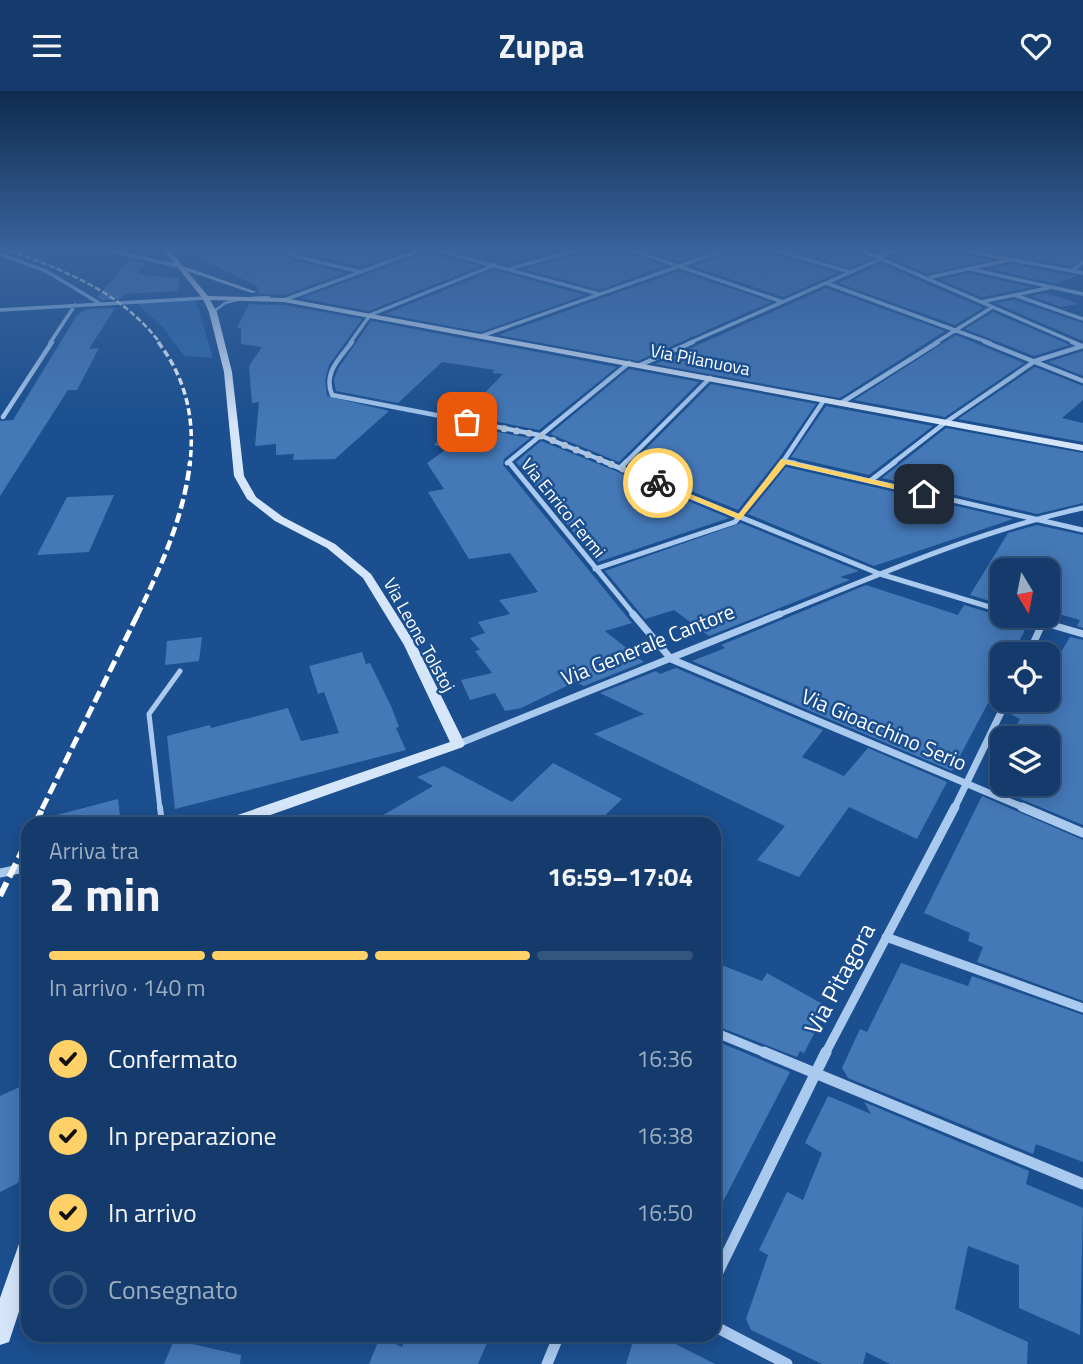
<!DOCTYPE html>
<html lang="it">
<head>
<meta charset="utf-8">
<style>
	body { margin:0; font-family:"Titillium Web",sans-serif; background:#1d4271; color:#f1f3f6; height:100vh; display:flex; flex-direction:column; font-size:26px; white-space:nowrap }
	* { box-sizing:border-box; margin:0 }
	p { font-size:23px; color:#9dadc1 }
	.icon { flex:none; width:38px; height:38px; fill:none; stroke:currentColor; stroke-width:2; stroke-linecap:round; stroke-linejoin:round }
	.map { position:relative; flex:1; overflow:hidden }
	.panel { position:absolute; left:21px; top:726px; width:700px; height:525px; display:flex; flex-direction:column; background:#143b6b; border-radius:21px; box-shadow:0 4px 18px #0003,0 0 0 2px #33557e }
	.panel>* { flex:none }
	.needle { width:46px; rotate:170deg }
	.buttons { position:absolute; left:990px; top:467px; display:grid; gap:14px }
	.buttons a { display:grid; place-items:center; width:70px; height:70px; border-radius:14px; background:#143b6b; box-shadow:0 4px 18px #0003,0 0 0 2px #33557e; font-size:35px }
	.pin { position:absolute; display:grid; place-items:center; width:60px; height:60px; color:#fff; margin:-30px; border-radius:14px; box-shadow:0 4px 10px #0006 }
	.courier { position:absolute; display:grid; place-items:center; width:70px; height:70px; margin:-35px; border:5px solid #ffd166; border-radius:50%; background:#fff; color:#222; box-shadow:0 2px 9px #0007 }
	.headline em { font-style:normal; font-weight:700 }
	.headline div { display:flex; flex-direction:column-reverse }
	.headline { display:flex; align-items:center; justify-content:space-between; height:119px; padding:0 28px }
	h1 { font-size:46px; font-weight:700; line-height:52px }
	.bar { display:grid; grid-template-columns:repeat(4,1fr); gap:10px 7px; align-content:center; height:84px; padding:0 28px }
	.bar i { height:9px; border-radius:5px; background:#33557e }
	.bar .active { background:#ffd166 }
	.bar p { grid-column:span 4 }
	ol { padding:0 28px; list-style:none }
	li { display:flex; align-items:center; gap:21px; height:77px }
	li p { margin-inline-start:auto }
	li .icon { padding:7px; border-radius:50%; background:#ffd166; color:#111; stroke-width:4 }
	li:last-child { color:#9dadc1 }
	li i { width:38px; height:38px; border:4px solid #33557e; border-radius:50% }
	header { display:flex; justify-content:space-between; align-items:center; height:91px; padding:0 28px; background:#143b6b; font-size:32px; font-weight:700 }
	.map>svg:first-child { display:block }
	.green { fill:#2e69ad }
	.building { fill:#4478b7 }
	.lines { fill:none; stroke-linecap:round; stroke-linejoin:round }
	.lane-far2 { stroke:#a9c9ee; stroke-width:2.5 }
	.lane-far1 { stroke:#a9c9ee; stroke-width:5 }
	.lane { stroke:#a9c9ee; stroke-width:6 }
	.street-far5 { stroke:#a9c9ee; stroke-width:3.5 }
	.street-far4 { stroke:#a9c9ee; stroke-width:4.5 }
	.street-far3 { stroke:#a9c9ee; stroke-width:5 }
	.street-far2 { stroke:#a9c9ee; stroke-width:7 }
	.street-far1 { stroke:#a9c9ee; stroke-width:9 }
	.street { stroke:#a9c9ee; stroke-width:11 }
	.secondary { fill:#d6e6fa; fill-rule:evenodd }
	.rail-far4 { stroke:#fff; stroke-width:2.5; stroke-dasharray:6 2.5; stroke-linecap:butt }
	.rail-far3 { stroke:#fff; stroke-width:3.5; stroke-dasharray:7 3.5; stroke-linecap:butt }
	.rail-far2 { stroke:#fff; stroke-width:4.5; stroke-dasharray:10 4.5; stroke-linecap:butt }
	.rail-far1 { stroke:#fff; stroke-width:5; stroke-dasharray:12 5; stroke-linecap:butt }
	.rail { stroke:#fff; stroke-width:6; stroke-dasharray:15 6; stroke-linecap:butt }
	.route { fill:#ffd166 }
	.done { stroke:#afc1d8; stroke-width:7; stroke-dasharray:0 12.6 }
	.labels { text-anchor:middle; stroke-width:5; stroke-linejoin:round; paint-order:stroke }
	.far-street-label { font-size:18px; fill:#fff; stroke:#1b4f8f }
	.street-label { font-size:21px; fill:#fff; stroke:#1b4f8f }
	.near-street-label { font-size:24px; fill:#fff; stroke:#1b4f8f }
</style>
</head>
<body>
<header><svg class="icon" aria-label="menu" viewBox="0 0 24 24"><path d="M4 6h16M4 12h16M4 18h16"/></svg>Zuppa<svg class="icon" aria-label="heart" viewBox="0 0 24 24"><path d="M12 20l-8-8c-3-5 5-10 8-4 3-6 11-1 8 4z"/></svg></header>
<div class="map">
<svg width="1083" height="1273" viewBox="0 0 1083 1273">
	<rect width="100%" height="100%" fill="#1b4f8f"/>
	<path class="green" d="M 440,157 L 573,157 L 507,173 Z
		M 196,210 L 213,267 L 184,265 L 163,236 L 135,211 Z"/>
	<path class="building" d="M 185,157 L 265,157 L 296,170 L 346,182 L 284,204 L 259,203 L 258,196 L 191,163 L 195,162 Z
		M 296,157 L 349,160 L 358,157 L 386,157 L 407,159 L 360,176 L 291,158 Z
		M 600,157 L 621,157 L 624,161 L 665,175 L 600,199 L 524,178 Z
		M 637,157 L 719,157 L 679,171 Z
		M 735,157 L 763,157 L 766,161 L 838,182 L 783,206 L 692,175 L 732,161 Z
		M 781,157 L 852,157 L 854,161 L 870,168 L 850,177 Z
		M 906,157 L 946,157 L 949,161 L 989,169 L 928,183 L 889,167 Z
		M 971,157 L 1083,157 L 1083,167 L 1071,175 Z
		M 425,162 L 480,175 L 369,220 L 301,207 Z
		M 129,169 L 145,172 L 137,183 L 179,187 L 179,200 L 124,203 L 121,208 L 102,209 L 97,206 Z
		M 881,173 L 979,215 L 983,217 L 955,234 L 838,192 Z
		M 1011,173 L 1071,184 L 1076,185 L 1057,193 L 989,178 Z
		M 494,179 L 585,204 L 481,241 L 385,223 Z
		M 679,180 L 771,211 L 638,270 L 498,244 Z
		M 969,182 L 1031,196 L 982,206 L 940,189 Z
		M 826,197 L 945,240 L 840,307 L 655,273 Z
		M 1045,202 L 1069,209 L 1078,213 L 1061,216 L 1031,205 Z
		M 1014,209 L 1083,232 L 1083,250 L 995,212 Z
		M 249,213 L 284,214 L 362,228 L 329,274 L 325,289 L 327,305 L 389,320 L 335,368 L 293,369 L 294,363 L 276,364 L 276,353 L 255,355 L 259,311 L 252,312 L 249,275 L 262,256 L 241,253 L 241,237 L 237,237 Z
		M 115,217 L 89,258 L 99,257 L 77,299 L 68,299 L 0,405 L 0,330 L 13,329 L 77,224 L 86,218 Z
		M 993,221 L 1068,253 L 1069,254 L 1034,265 L 965,238 Z
		M 371,230 L 617,276 L 539,339 L 463,324 L 503,283 L 492,282 L 495,279 L 442,271 L 398,312 L 336,300 L 334,289 L 338,278 Z
		M 956,244 L 1024,272 L 945,326 L 854,309 Z
		M 1083,260 L 1083,285 L 1048,271 Z
		M 1035,276 L 1083,295 L 1083,309 L 1062,327 L 1083,332 L 1083,351 L 958,328 Z
		M 629,278 L 699,291 L 619,371 L 550,343 Z
		M 711,293 L 816,313 L 779,367 L 738,419 L 629,375 Z
		M 826,315 L 933,335 L 869,384 L 791,366 Z
		M 455,333 L 530,347 L 504,368 L 503,374 L 632,532 L 605,540 L 644,571 L 584,595 L 575,591 L 521,617 L 505,620 L 495,602 L 470,609 L 461,589 L 492,582 L 475,560 L 480,559 L 470,547 L 485,542 L 478,531 L 510,523 L 499,509 L 538,501 L 510,462 L 469,468 L 428,401 L 444,398 L 427,372 L 448,357 L 434,354 Z
		M 946,337 L 1083,362 L 1083,412 L 1037,423 L 882,387 Z
		M 541,350 L 601,374 L 729,427 L 598,471 L 516,371 Z
		M 786,376 L 1013,428 L 874,475 L 748,423 Z
		M 114,404 L 89,461 L 37,464 L 67,406 Z
		M 741,432 L 859,480 L 840,486 L 850,489 L 709,545 L 674,519 L 645,528 L 605,480 Z
		M 1037,434 L 1083,444 L 1083,537 L 1077,535 L 1080,529 L 1048,520 L 1048,480 L 1003,480 L 1003,514 L 970,504 L 1008,442 Z
		M 866,494 L 958,524 L 964,514 L 1024,532 L 1024,541 L 1012,564 L 1003,564 L 1003,605 L 997,616 L 988,612 L 952,680 L 692,570 L 725,557 L 721,554 Z
		M 202,546 L 199,570 L 165,574 L 167,550 Z
		M 1070,546 L 1083,549 L 1083,734 L 987,694 L 1048,693 L 1048,648 L 1010,648 L 1020,628 L 1008,622 L 1013,609 L 1048,609 L 1048,569 L 1055,571 Z
		M 362,561 L 366,573 L 370,572 L 391,615 L 399,636 L 396,637 L 406,659 L 175,718 L 167,645 L 210,634 L 211,637 L 288,617 L 301,650 L 339,642 L 324,601 L 318,603 L 309,575 Z
		M 676,577 L 823,639 L 802,666 L 844,685 L 868,657 L 947,691 L 917,748 L 849,716 L 799,786 L 757,769 L 785,735 L 594,643 L 644,623 L 600,602 L 656,580 L 660,583 Z
		M 553,672 L 622,708 L 596,733 L 368,733 L 433,695 L 417,686 L 444,675 L 512,711 Z
		M 982,705 L 1083,749 L 1083,910 L 977,871 L 983,856 L 968,850 L 970,842 L 924,822 Z
		M 118,708 L 121,733 L 50,733 L 49,726 Z
		M 714,871 L 762,890 L 767,882 L 828,916 L 804,962 L 800,960 L 797,966 L 714,934 Z
		M 901,872 L 968,895 L 972,885 L 1083,924 L 1083,1071 L 1036,1053 L 1033,1063 L 848,987 L 842,977 L 860,938 L 867,941 Z
		M 714,949 L 790,981 L 714,1128 Z
		M 28,992 L 28,1064 L 18,1092 L 0,1101 L 0,1005 Z
		M 828,1005 L 871,1023 L 864,1011 L 1029,1080 L 1026,1093 L 1083,1117 L 1080,1244 L 1019,1217 L 1019,1174 L 968,1155 L 955,1218 L 1028,1251 L 1027,1273 L 890,1273 L 866,1261 L 863,1273 L 822,1273 L 751,1239 L 746,1228 L 768,1164 L 759,1159 L 787,1101 L 803,1109 L 822,1062 L 805,1052 Z
		M 408,1244 L 472,1244 L 487,1252 L 478,1273 L 369,1273 L 380,1246 L 402,1256 Z
		M 635,1244 L 658,1244 L 715,1273 L 626,1273 Z
		M 174,1249 L 241,1264 L 240,1273 L 164,1273 Z"/>
	<g class="lines">
		<path class="lane-far2" d="M 251,207 L 269,206
			M 213,221 L 225,212 L 241,208"/>
		<path class="lane-far1" d="M 160,718 L 149,623 L 180,580"/>
		<path class="lane" d="M 160,716 L 162,733"/>
		<path class="street-far5" d="M 95,157 L 179,175
			M 277,157 L 298,166 L 361,181
			M 428,157 L 599,203
			M 625,157 L 783,211
			M 767,157 L 850,181
			M 856,157 L 1076,252
			M 950,157 L 1083,182
			M 0,163 L 46,180 L 99,212
			M 881,165 L 902,157
			M 512,177 L 586,157
			M 970,178 L 1083,203
			M 1072,180 L 1083,171
			M 931,186 L 1009,169
			M 826,192 L 990,252
			M 1014,204 L 1083,228
			M 284,209 L 426,157
			M 981,211 L 1048,197
			M 0,219 L 206,207
			M 481,245 L 731,157
			M 50,252 L 75,214
			M 350,252 L 370,224 L 495,174
			M 689,252 L 883,167
			M 935,252 L 991,217"/>
		<path class="street-far4" d="M 352,251 C 339,268 323,282 332,304 L 539,344 L 609,372
			M 985,251 L 1083,290
			M 1072,251 L 1082,255
			M 640,274 L 693,251
			M 841,312 L 938,251
			M 3,326 L 52,251
			M 784,370 L 795,372
			M 507,372 L 629,272
			M 625,372 L 710,287
			M 782,372 L 824,309
			M 893,372 L 946,331 L 1035,270 L 1083,255"/>
		<path class="street-far3" d="M 509,371 L 635,525
			M 605,371 L 880,483 L 1003,520
			M 787,371 L 1083,439
			M 620,377 L 626,371
			M 870,390 L 895,371
			M 595,478 L 735,431 L 783,371
			M 776,525 C 876,485 977,440 1083,417"/>
		<path class="street-far2" d="M 633,523 L 671,568 L 1027,718
			M 1021,525 L 1083,543
			M 1028,564 L 1043,531
			M 458,653 L 780,523
			M 954,718 L 1007,609"/>
		<path class="street-far1" d="M 1022,716 L 1083,742
			M 0,782 L 28,776
			M 886,846 L 1083,917
			M 714,941 L 768,963
			M 825,963 L 955,716"/>
		<path class="street" d="M 764,961 L 1083,1093
			M 714,1189 L 826,961
			M 714,1235 L 787,1273
			M 547,1273 L 559,1244"/>
		<path class="secondary" d="M 162,157 L 168,157 L 183,175 L 257,201 L 252,202 L 187,180 L 208,205 L 284,207 L 1083,354 L 1083,360 L 284,211 L 210,209 L 217,221 L 232,281 L 244,385 L 256,406 L 283,426 L 335,453 L 371,483 L 416,554 L 465,653 L 463,656 L 245,733 L 221,733 L 223,729 L 450,651 L 404,554 L 363,487 L 327,457 L 275,430 L 247,408 L 234,385 L 224,281 L 209,221 L 203,208 Z
			M 28,1147 L 28,1193 L 9,1251 L 0,1254 L 0,1207 L 20,1150 Z"/>
		<path class="rail-far4" d="M 1,157 C 60,177 121,200 160,252"/>
		<path class="rail-far3" d="M 158,251 C 186,287 195,328 190,372"/>
		<path class="rail-far2" d="M 137,525 C 161,476 184,425 190,371"/>
		<path class="rail-far1" d="M 42,718 L 138,523"/>
		<path class="rail" d="M 35,733 L 43,716
			M 0,805 L 28,748"/>
	</g>
	<linearGradient id="sky" x2="0" y2="1"><stop stop-color="#0f2b4f"/><stop offset="0.47" stop-color="#39639b"/><stop offset="1" stop-color="#39639b" stop-opacity="0"/></linearGradient>
	<rect width="1083" height="335" fill="url(#sky)"/>
	<path class="route" d="M 781,368 L 924,400 L 928,403 L 924,405 L 786,373 L 740,429 L 654,392 L 661,391 L 739,423 Z"/>
	<g class="lines">
		<path class="done" d="M 467,331 L 539,344 L 658,392"/>
	</g>
	<g class="labels">
		<g class="far-street-label">
			<text transform="translate(700 269) rotate(11)" y="6">Via Pilanuova</text>
			<text transform="translate(563 417) rotate(51)" y="6">Via Enrico Fermi</text>
			<text transform="translate(419 544) rotate(61)" y="6">Via Leone Tolstoj</text>
		</g>
		<g class="street-label">
			<text transform="translate(648 554) rotate(-22)" y="7">Via Generale Cantore</text>
			<text transform="translate(884 639) rotate(23)" y="7">Via Gioacchino Serio</text>
		</g>
		<g class="near-street-label">
			<text transform="translate(840 888) rotate(-62)" y="8">Via Pitagora</text>
		</g>
	</g>
</svg>
<div class="buttons">
<a><svg class="needle" viewBox="-14 -14 28 28"><path d="M0-13l5 13h-10z" fill="#e53935"/><path d="M0 13l5-13h-10z" fill="#9dadc1"/></svg></a>
<a><svg class="icon" aria-label="locate" viewBox="0 0 24 24"><circle cx="12" cy="12" r="6"/><path d="M12 2v4M12 18v4M2 12h4M18 12h4"/></svg></a>
<a><svg class="icon" aria-label="layers" viewBox="0 0 24 24"><path d="M12 4l9 5-9 5-9-5zM3 14l9 5 9-5"/></svg></a>
</div>
<div class="pin" style="left:467px;top:331px;background:#ea580c"><svg class="icon" aria-label="bag" viewBox="0 0 24 24"><path d="M5 8h14l-1 12H6zM9 8a3 3 0 0 1 6 0"/></svg></div>
<div class="pin" style="left:924px;top:403px;background:#1f2937"><svg class="icon" aria-label="home" viewBox="0 0 24 24"><path d="M3 11l9-7 9 7M6 9v11h12V9"/></svg></div>
<div class="courier" style="left:658px;top:392px"><svg class="icon" aria-label="bike" viewBox="0 0 24 24"><circle cx="6" cy="16" r="4"/><circle cx="18" cy="16" r="4"/><path d="M6 16l4-8h5l3 8M10 8l3 8H6M13 5h3"/></svg></div>
<section class="panel">
<div class="headline"><div><h1>2 min</h1><p>Arriva tra</p></div><em>16:59–17:04</em></div>
<div class="bar"><i class="active"></i><i class="active"></i><i class="active"></i><i></i><p>In arrivo · 140 m</p></div>
<ol>
<li><svg class="icon" aria-label="check" viewBox="0 0 24 24"><path d="M5 12l5 5 9-10"/></svg>Confermato<p>16:36</p></li>
<li><svg class="icon" aria-label="check" viewBox="0 0 24 24"><path d="M5 12l5 5 9-10"/></svg>In preparazione<p>16:38</p></li>
<li><svg class="icon" aria-label="check" viewBox="0 0 24 24"><path d="M5 12l5 5 9-10"/></svg>In arrivo<p>16:50</p></li>
<li><i></i>Consegnato</li>
</ol>
</section>
</div>
</body>
</html>
